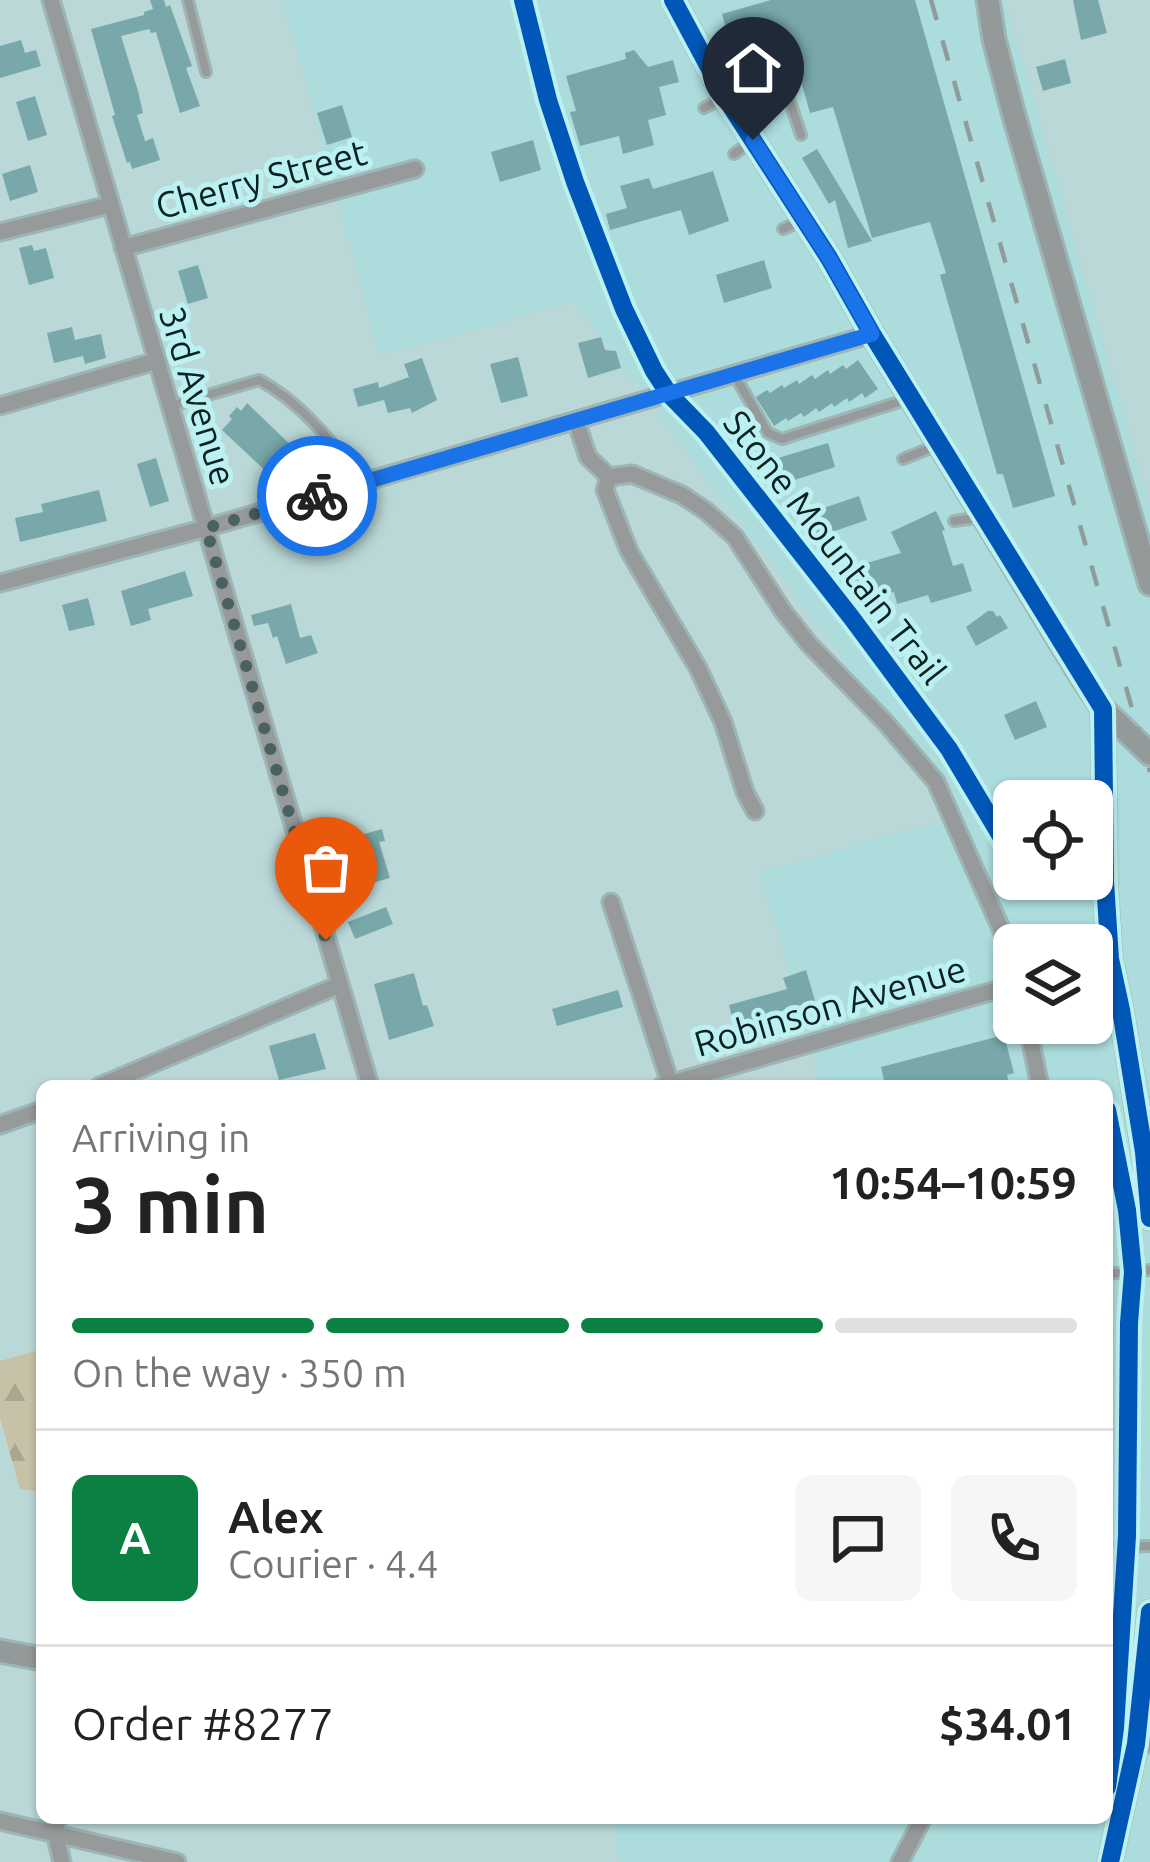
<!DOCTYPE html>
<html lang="en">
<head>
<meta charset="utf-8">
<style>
	body { margin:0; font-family:Ubuntu,sans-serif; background:#f6f6f6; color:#222; height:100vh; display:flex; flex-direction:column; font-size:45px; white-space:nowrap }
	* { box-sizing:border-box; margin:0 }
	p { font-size:39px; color:#767676 }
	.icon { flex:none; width:66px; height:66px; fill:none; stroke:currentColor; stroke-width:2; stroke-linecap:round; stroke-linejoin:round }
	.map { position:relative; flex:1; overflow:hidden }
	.drawer { position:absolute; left:36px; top:1080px; width:1077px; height:744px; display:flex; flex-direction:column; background:#fff; border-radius:18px; box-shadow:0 3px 9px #0004 }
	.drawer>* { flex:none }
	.fabs { position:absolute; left:993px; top:780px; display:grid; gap:24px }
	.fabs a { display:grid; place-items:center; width:120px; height:120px; border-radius:18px; background:#fff; box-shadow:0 3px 9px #0004; font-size:60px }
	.pin { position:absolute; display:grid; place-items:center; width:102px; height:102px; color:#fff; margin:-123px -51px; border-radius:50% 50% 50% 0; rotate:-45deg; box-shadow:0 0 12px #0007 }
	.pin .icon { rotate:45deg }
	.courier { position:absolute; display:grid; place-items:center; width:120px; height:120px; margin:-60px; border:9px solid #1a73e8; border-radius:50%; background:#fff; color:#222; box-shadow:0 3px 15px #0007 }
	.head em { font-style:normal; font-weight:600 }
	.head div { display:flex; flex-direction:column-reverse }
	.head { display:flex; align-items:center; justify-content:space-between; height:204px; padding:0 36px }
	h1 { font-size:78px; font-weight:600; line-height:90px }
	.bar { display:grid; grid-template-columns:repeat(4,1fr); gap:18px 12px; align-content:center; height:144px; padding:0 36px }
	.bar i { height:15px; border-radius:9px; background:#e0e0e0 }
	.bar .selected { background:#0b8043 }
	.bar p { grid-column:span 4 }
	.line { display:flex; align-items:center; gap:30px; padding:0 36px; border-top:3px solid #e0e0e0 }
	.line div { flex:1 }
	.round { display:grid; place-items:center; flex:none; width:126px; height:126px; border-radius:18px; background:#f6f6f6 }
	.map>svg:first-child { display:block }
	.built { fill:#acdcdc; fill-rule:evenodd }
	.forest { fill:url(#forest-firs) }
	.building { fill:#78a8a9 }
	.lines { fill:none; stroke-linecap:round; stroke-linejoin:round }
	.lane-casing { stroke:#9eb5b5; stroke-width:14 }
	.street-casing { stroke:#9eb5b5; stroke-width:21 }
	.secondary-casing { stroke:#9eb5b5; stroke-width:27 }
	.lane { stroke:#979a9a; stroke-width:8 }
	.street { stroke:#979a9a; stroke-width:15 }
	.secondary { stroke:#949999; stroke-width:21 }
	.rail { stroke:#8e9c9c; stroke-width:4.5; stroke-dasharray:21 21; stroke-linecap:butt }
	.cycleway-casing { stroke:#bcf1f2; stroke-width:26 }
	.cycleway { stroke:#0057b8; stroke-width:18 }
	.done { stroke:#496161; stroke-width:12; stroke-dasharray:0 21.6 }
	.route { stroke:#1a73e8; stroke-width:15 }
	.labels { text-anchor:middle; stroke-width:10; stroke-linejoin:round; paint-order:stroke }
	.street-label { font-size:36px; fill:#0c2121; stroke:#bcf1f2 }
</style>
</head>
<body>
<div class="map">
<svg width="1150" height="1862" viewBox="0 0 1150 1862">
	<defs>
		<pattern id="forest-firs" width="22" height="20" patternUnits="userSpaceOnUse" patternTransform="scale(3)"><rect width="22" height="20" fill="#c7c2a7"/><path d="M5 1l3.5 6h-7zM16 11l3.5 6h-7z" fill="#aaa68f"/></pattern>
	</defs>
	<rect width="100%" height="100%" fill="#bbd8d8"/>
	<path class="built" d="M 283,0 L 1005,0 L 1150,506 L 1150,1862 L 621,1862 L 611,1818 L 1107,1818 L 1107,1086 L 821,1086 L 761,873 L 960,815 L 574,301 L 380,356 ZM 1014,801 L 1092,801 L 1092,879 L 1014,879 ZM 1014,945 L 1092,945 L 1092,1023 L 1014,1023 Z"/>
	<path class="forest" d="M 42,1349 L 42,1492 L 20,1489 L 0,1418 L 0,1361 Z"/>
	<path class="building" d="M 150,0 L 164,0 L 166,7 L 170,5 L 192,66 L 186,68 L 200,106 L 180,113 L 156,32 L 151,33 L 149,29 L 121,36 L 138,91 L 143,113 L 137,115 L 145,141 L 153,138 L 160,160 L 132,169 L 130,162 L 127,163 L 112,116 L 115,115 L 91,29 L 144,15 L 144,12 L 153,9 Z
		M 771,0 L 915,0 L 1055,496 L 1013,508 L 1003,474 L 997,474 L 940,275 L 946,273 L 930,222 L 872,238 L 833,107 L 810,113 L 792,49 L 736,65 L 722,14 Z
		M 1073,0 L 1098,0 L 1107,33 L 1081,40 Z
		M 21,40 L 25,53 L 36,50 L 41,66 L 0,78 L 0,46 Z
		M 634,50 L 648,67 L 673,60 L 679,82 L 659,87 L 666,115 L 648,120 L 654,145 L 623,154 L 619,136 L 580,146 L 570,112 L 576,111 L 566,76 L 626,59 L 625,53 Z
		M 1065,59 L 1071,83 L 1043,91 L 1036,67 Z
		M 35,96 L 47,135 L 28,141 L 16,102 Z
		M 342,105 L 352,137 L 327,145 L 317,113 Z
		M 533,140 L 541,170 L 500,182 L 491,152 Z
		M 817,149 L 832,174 L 872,241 L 848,248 L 835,200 L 829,204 L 802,158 Z
		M 30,165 L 38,192 L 10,201 L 2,174 Z
		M 713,171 L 729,221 L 689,235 L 681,210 L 610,230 L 606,214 L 627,208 L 620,186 L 649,178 L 653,189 Z
		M 32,245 L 34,251 L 46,248 L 54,278 L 29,285 L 19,248 Z
		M 764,260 L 772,288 L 724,303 L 716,275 Z
		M 198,265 L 208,298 L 188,304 L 178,271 Z
		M 72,327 L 75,340 L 101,334 L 106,358 L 85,364 L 83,356 L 54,363 L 47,333 Z
		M 601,337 L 605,350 L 616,351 L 621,368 L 588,378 L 578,343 Z
		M 518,357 L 528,396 L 501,403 L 490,364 Z
		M 422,358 L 437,400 L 412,413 L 410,408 L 388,413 L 384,400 L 358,407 L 353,389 L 378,382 L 379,388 L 409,377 L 404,364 Z
		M 858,360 L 878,389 L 865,398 L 862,393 L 849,402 L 847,398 L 834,407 L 832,403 L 819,412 L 816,408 L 804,417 L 801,413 L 788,421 L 786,418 L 774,426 L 756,397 L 767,390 L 770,393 L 782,385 L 784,388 L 797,380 L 799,384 L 812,375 L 815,379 L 828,370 L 830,374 L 843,365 L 846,369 Z
		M 247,403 L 298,452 L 273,478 L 222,430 L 232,419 L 229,416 L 237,407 L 241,411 Z
		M 828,443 L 835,467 L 785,483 L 778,458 Z
		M 156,458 L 169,501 L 150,507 L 137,464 Z
		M 99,490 L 107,521 L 20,542 L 15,518 L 43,512 L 41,504 Z
		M 859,496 L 867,520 L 817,537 L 809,513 Z
		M 936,511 L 945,530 L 942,531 L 953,566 L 963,563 L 972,591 L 931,603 L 928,595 L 897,604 L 894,592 L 871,599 L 854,580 L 850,568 L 901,553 L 891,532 Z
		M 185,571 L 193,596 L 148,609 L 151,620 L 131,626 L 121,591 Z
		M 88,598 L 95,625 L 69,631 L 62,605 Z
		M 291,604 L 300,638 L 311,635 L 318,653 L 286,664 L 277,636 L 273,638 L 268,623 L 254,626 L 251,615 Z
		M 988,611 L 993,611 L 997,617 L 1000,615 L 1008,628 L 976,646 L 966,627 Z
		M 1036,701 L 1047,727 L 1015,740 L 1004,715 Z
		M 382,829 L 385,841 L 379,842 L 390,878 L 361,886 L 347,839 Z
		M 386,907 L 393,924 L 355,939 L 348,922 Z
		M 806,970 L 815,1001 L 752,1020 L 756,1032 L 737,1037 L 729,1005 L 787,989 L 783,978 Z
		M 414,973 L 423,1006 L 427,1005 L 434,1026 L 389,1040 L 374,984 Z
		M 618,990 L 623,1007 L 557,1026 L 552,1009 Z
		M 315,1033 L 326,1069 L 279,1080 L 269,1046 Z
		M 1004,1035 L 1014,1073 L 1007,1075 L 1010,1086 L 885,1086 L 881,1067 Z"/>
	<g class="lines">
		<g class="lane-casing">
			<path id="lane" d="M 188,0 L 206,72
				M 731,103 L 752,91 L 778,89 L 788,96 L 801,135
				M 704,108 L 724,98
				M 734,154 L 752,141
				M 783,229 L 803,220
				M 735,376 L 768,433 L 782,439 L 908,399
				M 171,406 L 259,380 C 301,402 334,444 362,482
				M 903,459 L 938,445
				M 954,521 L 983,517
				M 1107,1274 L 1150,1270
				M 1107,1548 L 1150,1546"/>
		</g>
		<g class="street-casing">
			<path id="street" d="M 51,0 L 370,1086
				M 0,232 L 109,205
				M 123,248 L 415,169
				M 0,406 L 156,361
				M 576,421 L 588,457 L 609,477 L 632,474 L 682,495 L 706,511 L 735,537 L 783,611 L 809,644 L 885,722 L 936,782 L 1014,958
				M 609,477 L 605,490 L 629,551 L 698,668 L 723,722 L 745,792 L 755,811
				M 0,583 L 206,528 L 872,334
				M 611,902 L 670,1083
				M 1092,964 L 1110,959
				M 1027,1023 L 1040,1086
				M 100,1086 L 339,985
				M 662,1086 L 1014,985
				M 0,1125 L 42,1110
				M 58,1818 L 55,1833 L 62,1862
				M 0,1821 L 177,1862
				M 900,1862 L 923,1818"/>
		</g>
		<g class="secondary-casing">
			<path id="secondary" d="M 673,0 L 725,97 L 829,258 L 872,334 L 1081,676 L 1103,709 L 1150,754
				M 988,0 L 994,39 L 1013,112 L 1150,584
				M 1103,709 L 1105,882 L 1110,959 L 1121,1010 L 1144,1152 L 1150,1218
				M 0,1651 L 42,1659
				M 1107,1752 L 1144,1742
				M 1110,1862 L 1136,1744 L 1150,1612"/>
		</g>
		<use href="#lane" class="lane"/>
		<use href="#street" class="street"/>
		<use href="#secondary" class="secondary"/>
		<path class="rail" d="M 931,0 L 1150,772"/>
		<g class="cycleway-casing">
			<path id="cycleway" d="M 523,0 L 548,100 L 575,182 L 624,309 L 654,371 L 669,394 L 706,432 L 851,617 L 949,749 L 1014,858
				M 673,0 L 725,97 L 829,258 L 872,334 L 1103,709 L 1105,882 L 1110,959 L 1121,1010 L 1144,1152 L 1150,1218
				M 1107,1110 L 1127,1210 L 1133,1272 L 1129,1323 L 1127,1536 L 1115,1728 L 1107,1787
				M 1110,1862 L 1136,1744 L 1150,1612"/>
		</g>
		<use href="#cycleway" class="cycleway"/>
	</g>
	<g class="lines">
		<path class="done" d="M 317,496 L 206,528 L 326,940"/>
		<path class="route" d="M 317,496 L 872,334 L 829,258 L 753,140"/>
	</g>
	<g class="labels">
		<g class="street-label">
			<text transform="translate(261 179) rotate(-15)" y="13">Cherry Street</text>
			<text transform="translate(198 396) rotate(73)" y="13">3rd Avenue</text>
			<text transform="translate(835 547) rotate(52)" y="13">Stone Mountain Trail</text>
			<text transform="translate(830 1006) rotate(-16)" y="13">Robinson Avenue</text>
		</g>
	</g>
</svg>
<div class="fabs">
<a><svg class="icon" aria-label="locate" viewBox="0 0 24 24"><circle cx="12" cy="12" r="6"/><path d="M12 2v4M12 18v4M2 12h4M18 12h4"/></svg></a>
<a><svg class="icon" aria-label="layers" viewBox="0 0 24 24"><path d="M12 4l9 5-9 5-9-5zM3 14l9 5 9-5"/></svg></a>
</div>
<div class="pin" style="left:326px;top:940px;background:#ea580c"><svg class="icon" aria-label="bag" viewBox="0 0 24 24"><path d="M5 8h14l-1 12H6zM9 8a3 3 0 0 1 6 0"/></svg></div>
<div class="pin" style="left:753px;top:140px;background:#1f2937"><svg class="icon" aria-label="home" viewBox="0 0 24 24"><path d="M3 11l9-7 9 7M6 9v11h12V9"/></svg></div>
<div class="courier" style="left:317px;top:496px"><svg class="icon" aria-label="bike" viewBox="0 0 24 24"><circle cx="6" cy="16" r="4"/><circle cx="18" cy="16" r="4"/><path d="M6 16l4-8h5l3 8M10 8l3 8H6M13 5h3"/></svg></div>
<section class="drawer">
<div class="head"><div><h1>3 min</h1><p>Arriving in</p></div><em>10:54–10:59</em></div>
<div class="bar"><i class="selected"></i><i class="selected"></i><i class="selected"></i><i></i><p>On the way · 350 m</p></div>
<div class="line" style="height:216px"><b class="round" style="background:#0b8043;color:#fff">A</b><div><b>Alex</b><p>Courier · 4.4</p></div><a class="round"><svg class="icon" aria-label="chat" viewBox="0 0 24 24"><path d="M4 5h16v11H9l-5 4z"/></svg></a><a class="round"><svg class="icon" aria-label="phone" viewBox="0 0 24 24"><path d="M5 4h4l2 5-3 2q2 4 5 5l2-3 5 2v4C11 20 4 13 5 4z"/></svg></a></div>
<div class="line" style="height:156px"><div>Order #8277</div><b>$34.01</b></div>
</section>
</div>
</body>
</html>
